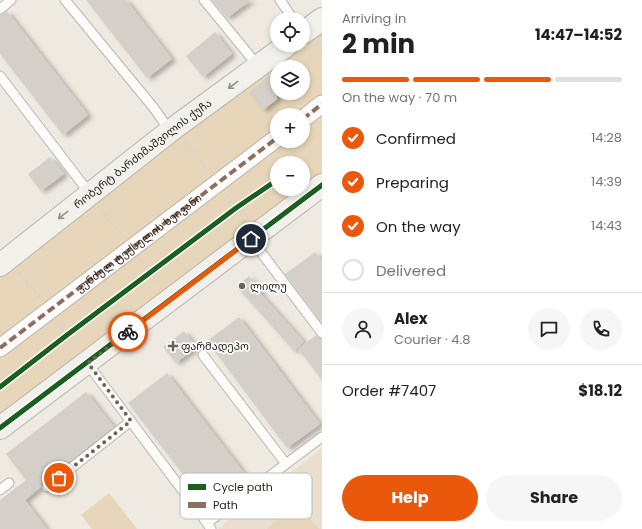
<!DOCTYPE html>
<html lang="en">
<head>
<meta charset="utf-8">
<style>
	body { margin:0; font-family:Poppins,"Noto Sans Georgian",sans-serif; background:#f6f6f6; color:#202124; height:100vh; display:flex; flex-direction:column; font-size:15px; white-space:nowrap }
	* { box-sizing:border-box; margin:0 }
	p { font-size:13px; color:#757577 }
	.icon { flex:none; width:22px; height:22px; fill:none; stroke:currentColor; stroke-width:2; stroke-linecap:round; stroke-linejoin:round }
	.map { position:relative; flex:1; overflow:hidden }
	.drawer { display:flex; flex-direction:column; background:#fff; width:320px }
	.drawer>* { flex:none }
	.tools { position:absolute; left:270px; top:12px; display:grid; gap:8px }
	.tools a { display:grid; place-items:center; width:40px; height:40px; border-radius:50%; background:#fff; box-shadow:0 2px 6px #0003; font-size:20px }
	.pin { position:absolute; display:grid; place-items:center; width:34px; height:34px; color:#fff; margin:-17px; border:2px solid #fff; border-radius:50%; box-shadow:0 1px 4px #0007 }
	.courier { position:absolute; display:grid; place-items:center; width:40px; height:40px; margin:-20px; border:3px solid #ea580c; border-radius:50%; background:#fff; color:#222; box-shadow:0 1px 5px #0007 }
	.headline em { font-style:normal; font-weight:700 }
	.headline div { display:flex; flex-direction:column-reverse }
	.headline { display:flex; align-items:center; justify-content:space-between; height:68px; padding:0 20px }
	h1 { font-size:26px; font-weight:700; line-height:30px }
	.bar { display:grid; grid-template-columns:repeat(4,1fr); gap:6px 4px; align-content:center; height:48px; padding:0 20px }
	.bar i { height:5px; border-radius:3px; background:#e0e0e0 }
	.bar .selected { background:#ea580c }
	.bar p { grid-column:span 4 }
	.line { display:flex; align-items:center; gap:10px; padding:0 20px; border-top:1px solid #e0e0e0 }
	.line div { flex:1 }
	.round { display:grid; place-items:center; flex:none; width:42px; height:42px; border-radius:21px; background:#f6f6f6 }
	ol { padding:0 20px; list-style:none }
	li { display:flex; align-items:center; gap:12px; height:44px }
	li p { margin-inline-start:auto }
	li .icon { padding:4px; border-radius:50%; background:#ea580c; color:#fff; stroke-width:4 }
	li:last-child { color:#757577 }
	li i { width:22px; height:22px; border:2px solid #e0e0e0; border-radius:50% }
	.button { display:flex; gap:8px; margin-top:auto; padding:8px 20px }
	.button a { flex:1; height:46px; border-radius:24px; background:#ea580c; color:#fff; font-size:16px; font-weight:700; line-height:46px; text-align:center }
	.button a+a { background:#f6f6f6; color:#202124 }
	main { display:flex; flex:1; min-height:0 }
	.map>svg:first-child { display:block }
	.built { fill:#eadfcf }
	.green { fill:#e7d6b9; fill-rule:evenodd }
	.building { fill:#d4d0c9; filter:url(#shadow) }
	.lines { fill:none; stroke-linecap:round; stroke-linejoin:round }
	.lane-casing { stroke:#b9b5ae; stroke-width:11 }
	.street-casing { stroke:#b9b5ae; stroke-width:19 }
	.secondary-casing { stroke:#b9b5ae; stroke-width:24 }
	.path { stroke:#d6d5d3; stroke-width:2.5; stroke-dasharray:3 3; stroke-linecap:butt }
	.lane { stroke:#fdfcfa; stroke-width:9 }
	.street { stroke:#fdfcfa; stroke-width:17 }
	.secondary { stroke:#f2f0eb; stroke-width:22 }
	.quiet { stroke:#8d6e63; stroke-width:4; stroke-dasharray:8 4; stroke-linecap:butt }
	.cycleway-casing { stroke:#fff; stroke-width:8 }
	.cycleway { stroke:#1b5e20; stroke-width:5 }
	.oneway { stroke:#94918c }
	.done { stroke:#69655e; stroke-width:4; stroke-dasharray:0 7.2 }
	.route { stroke:#ea580c; stroke-width:5 }
	.poi-dot { fill:#69655e; stroke:#fff; stroke-width:1.5 }
	.labels { text-anchor:middle; stroke-width:3.5; stroke-linejoin:round; paint-order:stroke }
	.street-label { font-size:11px; fill:#211d18; stroke:#fff }
	.poi-label { font-size:11px; fill:#211d18; stroke:#fff; text-anchor:start }
	.key { fill:#fff; stroke:#bcbbba; stroke-width:1 }
	.key-label { font-size:11px; fill:#211d18 }
</style>
</head>
<body>
<main>
<div class="map">
<svg width="322" height="529" viewBox="0 0 322 529">
	<defs>
		<filter id="shadow"><feDropShadow dx="4.5" dy="2.5" stdDeviation="2" flood-color="#0004"/></filter>
	</defs>
	<rect width="100%" height="100%" fill="#efeae1"/>
	<path class="built" d="M 322,448 L 322,529 L 219,529 L 219,528 Z"/>
	<path class="green" d="M 322,23 L 322,173 L 303,188 L 303,163 L 277,163 L 277,189 L 301,189 L 0,421 L 0,273 L 294,45 L 303,45 L 303,38 ZM 277,67 L 303,67 L 303,93 L 277,93 ZM 277,115 L 303,115 L 303,141 L 277,141 Z
		M 109,493 L 137,529 L 92,529 L 81,515 Z
		M 298,503 L 319,529 L 267,529 L 297,503 Z"/>
	<path class="building" d="M 86,0 L 126,0 L 172,59 L 147,78 Z
		M 212,0 L 251,0 L 227,18 Z
		M 7,11 L 88,115 L 63,135 L 0,54 L 0,15 L 3,14 Z
		M 215,32 L 232,54 L 203,77 L 186,56 Z
		M 277,69 L 277,99 L 263,110 L 249,92 Z
		M 50,157 L 64,174 L 41,191 L 28,174 Z
		M 315,252 L 322,261 L 322,323 L 285,274 Z
		M 249,276 L 261,292 L 260,293 L 304,342 L 294,351 L 236,286 Z
		M 239,317 L 320,424 L 287,448 L 207,341 Z
		M 184,331 L 196,347 L 176,363 L 163,347 Z
		M 316,335 L 319,338 L 322,339 L 322,380 L 298,349 Z
		M 167,373 L 248,478 L 209,508 L 128,403 Z
		M 86,392 L 114,427 L 43,482 L 41,487 L 25,500 L 47,529 L 0,529 L 0,500 L 26,480 L 6,454 Z"/>
	<g class="lines">
		<g class="lane-casing">
			<path id="lane" d="M 65,0 L 153,107 L 170,131
				M 204,0 L 258,66
				M 280,0 L 293,19
				M 0,9 L 11,0
				M 0,76 L 90,194
				M 251,239 L 322,333
				M 203,355 L 286,464
				M 87,363 L 207,523
				M 47,487 L 131,421
				M 0,490 L 9,483
				M 211,529 L 207,523 L 322,437"/>
		</g>
		<g class="street-casing">
			<path id="street" d="M 303,119 L 322,104
				M 0,348 L 277,138"/>
		</g>
		<g class="secondary-casing">
			<g id="secondary">
				<path d="M 303,33 L 322,19"/>
				<path id="s1" d="M 0,265 L 170,131 L 287,45"/>
				<path d="M 0,428 L 322,185"/>
			</g>
		</g>
		<path class="path" d="M 317,43 L 322,50
			M 185,141 L 209,172
			M 226,195 L 246,222
			M 101,208 L 122,236
			M 141,261 L 160,286
			M 19,272 L 40,298
			M 58,323 L 77,348"/>
		<use href="#lane" class="lane"/>
		<use href="#street" class="street"/>
		<use href="#secondary" class="secondary"/>
		<g class="quiet">
			<path d="M 303,119 L 322,104"/>
			<path id="s2" d="M 0,348 L 277,138"/>
		</g>
		<g class="cycleway-casing">
			<path id="cycleway" d="M 0,387 L 67,335 L 236,208 L 277,180
				M 0,428 L 322,185"/>
		</g>
		<use href="#cycleway" class="cycleway"/>
	</g>
	<defs><path id="oneway-shaft" d="M-6 0H5M1.5-3L5.5 0L1.5 3" fill="none" stroke-width="1.6" stroke-linecap="round" stroke-linejoin="round"/></defs>
	<g class="oneway">
		<use href="#oneway-shaft" transform="translate(233 85) rotate(143)"/>
		<use href="#oneway-shaft" transform="translate(63 215) rotate(142)"/>
	</g>
	<g class="lines">
		<path class="done" d="M 59,478 L 131,421 L 88,363 L 128,332"/>
		<path class="route" d="M 128,332 L 251,239"/>
	</g>
	<g class="poi-dot">
		<circle cx="242" cy="286" r="4"/>
		<path d="M171 340h4v4h4v4h-4v4h-4v-4h-4v-4h4z"/>
	</g>
	<g class="labels">
		<g class="street-label">
			<text dy="4" stroke="none"><textPath href="#s1" startOffset="181">რობერტ ბარძიმაშვილის ქუჩა</textPath></text>
			<text dy="4" stroke="none"><textPath href="#s2" startOffset="174">კუნძულ ტექსელის ხეივანი</textPath></text>
		</g>
		<g class="poi-label">
			<text x="250" y="290">ლილუ</text>
			<text x="181" y="350">ფარმადეპო</text>
		</g>
	</g>
	<rect x="180" y="473" width="132" height="46" rx="6" class="key"/>
	<rect x="188" y="484" width="18" height="6" fill="#1b5e20"/>
	<rect x="188" y="502" width="18" height="6" fill="#8d6e63"/>
	<g class="key-label">
		<text x="213" y="491">Cycle path</text>
		<text x="213" y="509">Path</text>
	</g>
</svg>
<div class="tools">
<a><svg class="icon" aria-label="locate" viewBox="0 0 24 24"><circle cx="12" cy="12" r="6"/><path d="M12 2v4M12 18v4M2 12h4M18 12h4"/></svg></a>
<a><svg class="icon" aria-label="layers" viewBox="0 0 24 24"><path d="M12 4l9 5-9 5-9-5zM3 14l9 5 9-5"/></svg></a>
<a>+</a>
<a>−</a>
</div>
<div class="pin" style="left:59px;top:478px;background:#ea580c"><svg class="icon" aria-label="bag" viewBox="0 0 24 24"><path d="M5 8h14l-1 12H6zM9 8a3 3 0 0 1 6 0"/></svg></div>
<div class="pin" style="left:251px;top:239px;background:#1f2937"><svg class="icon" aria-label="home" viewBox="0 0 24 24"><path d="M3 11l9-7 9 7M6 9v11h12V9"/></svg></div>
<div class="courier" style="left:128px;top:332px"><svg class="icon" aria-label="bike" viewBox="0 0 24 24"><circle cx="6" cy="16" r="4"/><circle cx="18" cy="16" r="4"/><path d="M6 16l4-8h5l3 8M10 8l3 8H6M13 5h3"/></svg></div>
</div>
<section class="drawer">
<div class="headline"><div><h1>2 min</h1><p>Arriving in</p></div><em>14:47–14:52</em></div>
<div class="bar"><i class="selected"></i><i class="selected"></i><i class="selected"></i><i></i><p>On the way · 70 m</p></div>
<ol>
<li><svg class="icon" aria-label="check" viewBox="0 0 24 24"><path d="M5 12l5 5 9-10"/></svg>Confirmed<p>14:28</p></li>
<li><svg class="icon" aria-label="check" viewBox="0 0 24 24"><path d="M5 12l5 5 9-10"/></svg>Preparing<p>14:39</p></li>
<li><svg class="icon" aria-label="check" viewBox="0 0 24 24"><path d="M5 12l5 5 9-10"/></svg>On the way<p>14:43</p></li>
<li><i></i>Delivered</li>
</ol>
<div class="line" style="height:72px"><a class="round"><svg class="icon" aria-label="person" viewBox="0 0 24 24"><circle cx="12" cy="8" r="4"/><path d="M4 21q1-7 8-7t8 7"/></svg></a><div><b>Alex</b><p>Courier · 4.8</p></div><a class="round"><svg class="icon" aria-label="chat" viewBox="0 0 24 24"><path d="M4 5h16v11H9l-5 4z"/></svg></a><a class="round"><svg class="icon" aria-label="phone" viewBox="0 0 24 24"><path d="M5 4h4l2 5-3 2q2 4 5 5l2-3 5 2v4C11 20 4 13 5 4z"/></svg></a></div>
<div class="line" style="height:52px"><div>Order #7407</div><b>$18.12</b></div>
<div class="button"><a>Help</a><a>Share</a></div>
</section>
</main>
</body>
</html>
